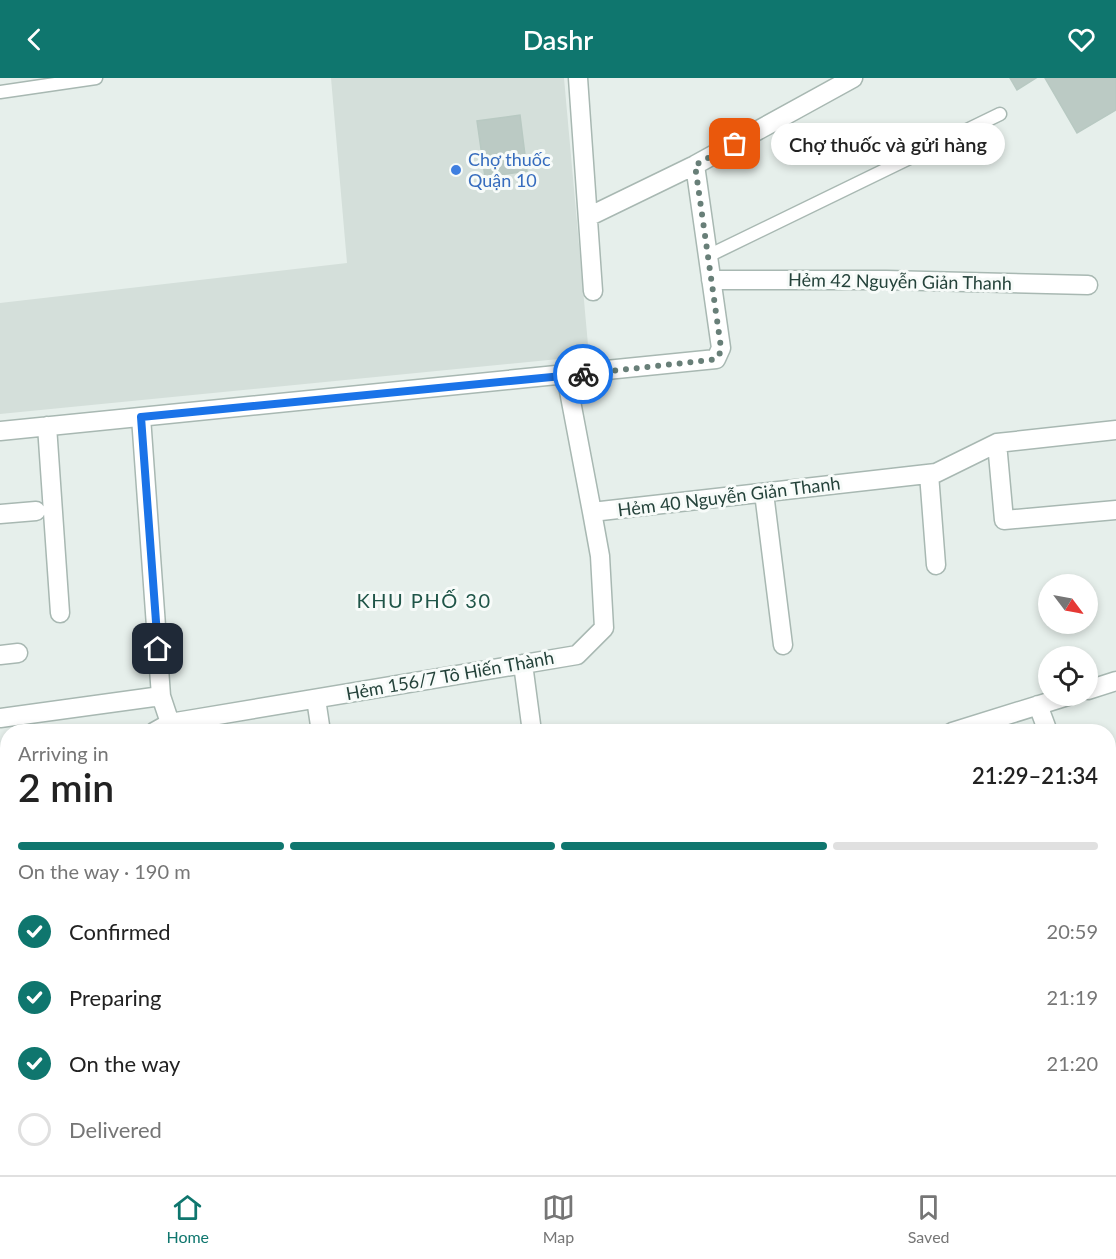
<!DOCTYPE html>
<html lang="en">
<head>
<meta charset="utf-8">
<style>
	body { margin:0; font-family:Lato,sans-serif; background:#f2f2f2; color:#222; height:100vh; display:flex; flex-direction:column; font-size:22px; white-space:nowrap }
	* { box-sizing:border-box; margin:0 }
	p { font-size:20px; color:#767676 }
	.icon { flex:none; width:33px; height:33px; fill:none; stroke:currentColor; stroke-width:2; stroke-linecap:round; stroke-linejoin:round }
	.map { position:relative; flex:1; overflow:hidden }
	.panel { position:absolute; left:0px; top:646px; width:1116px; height:452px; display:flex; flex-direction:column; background:#fff; border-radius:24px 24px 0 0; box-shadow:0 3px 9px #0003 }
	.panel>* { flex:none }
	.needle { width:39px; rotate:122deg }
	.controls { position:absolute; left:1038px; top:496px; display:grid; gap:12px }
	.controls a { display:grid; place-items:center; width:60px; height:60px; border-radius:50%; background:#fff; box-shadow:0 3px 9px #0003; font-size:30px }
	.pin { position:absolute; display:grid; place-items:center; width:51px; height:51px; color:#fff; margin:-26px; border-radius:12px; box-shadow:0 3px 9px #0006 }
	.courier { position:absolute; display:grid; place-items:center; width:60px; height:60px; margin:-30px; border:4px solid #1a73e8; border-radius:50%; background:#fff; color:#222; box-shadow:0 2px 8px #0007 }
	.bubble { position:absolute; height:42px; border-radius:21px; background:#fff; box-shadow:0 3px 9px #0003; font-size:20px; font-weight:600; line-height:42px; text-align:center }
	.summary em { font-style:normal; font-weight:600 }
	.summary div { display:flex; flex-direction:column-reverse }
	.summary { display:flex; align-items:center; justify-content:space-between; height:102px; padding:0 18px }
	h1 { font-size:39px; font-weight:600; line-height:45px }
	.bar { display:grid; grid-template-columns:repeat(4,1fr); gap:9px 6px; align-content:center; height:72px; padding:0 18px }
	.bar i { height:8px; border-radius:4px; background:#e0e0e0 }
	.bar .on { background:#0f766e }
	.bar p { grid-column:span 4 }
	ol { padding:0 18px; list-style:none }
	li { display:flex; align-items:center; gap:18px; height:66px }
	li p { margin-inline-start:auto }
	li .icon { padding:6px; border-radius:50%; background:#0f766e; color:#fff; stroke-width:4 }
	li:last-child { color:#767676 }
	li i { width:33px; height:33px; border:3px solid #e0e0e0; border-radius:50% }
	header { display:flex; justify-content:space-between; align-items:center; height:78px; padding:0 18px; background:#0f766e; color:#fff; font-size:27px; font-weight:600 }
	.tabs { display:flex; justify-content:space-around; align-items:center; height:84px; border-top:2px solid #e0e0e0; background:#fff; font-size:16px; color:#767676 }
	.tabs a { display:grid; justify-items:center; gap:3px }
	.tabs .on { color:#0f766e }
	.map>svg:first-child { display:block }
	.built { fill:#d4dfda }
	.building { fill:#bbcac4; stroke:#b8c9c2; stroke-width:1.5 }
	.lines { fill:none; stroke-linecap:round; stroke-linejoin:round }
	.service-casing { stroke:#a8b8b2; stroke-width:15 }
	.minor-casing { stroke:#a8b8b2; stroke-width:21 }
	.service { stroke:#fff; stroke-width:12 }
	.minor { stroke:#fff; stroke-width:18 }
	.done { stroke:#687f78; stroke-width:6; stroke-dasharray:0 10.8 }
	.route { stroke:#1a73e8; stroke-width:8 }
	.shop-dot { fill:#3f7fe0; stroke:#f7fbf9; stroke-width:2 }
	.labels { text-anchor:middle; stroke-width:6; stroke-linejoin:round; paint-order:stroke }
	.shop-label { font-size:18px; fill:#366cbe; stroke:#f7fbf9; text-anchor:start }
	.street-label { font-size:18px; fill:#24423a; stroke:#f7fbf9 }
	.neighbourhood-label { font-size:20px; letter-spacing:1.5px; fill:#1f5548; stroke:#f7fbf9 }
</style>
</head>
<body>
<header><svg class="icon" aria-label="back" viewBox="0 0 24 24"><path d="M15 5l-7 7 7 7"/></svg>Dashr<svg class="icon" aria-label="heart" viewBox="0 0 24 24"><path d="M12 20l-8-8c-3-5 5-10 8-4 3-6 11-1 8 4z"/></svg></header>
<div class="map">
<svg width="1116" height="1097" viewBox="0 0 1116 1097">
	<rect width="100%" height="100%" fill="#e6efeb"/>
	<path class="built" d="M 331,0 L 564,0 L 589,278 L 0,336 L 0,225 L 347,185 Z"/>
	<path class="building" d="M 1010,0 L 1036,0 L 1017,12 Z
		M 1045,0 L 1116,0 L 1116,32 L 1077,55 Z
		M 520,37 L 527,93 L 485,99 L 477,43 Z
		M 987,1090 L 1046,1090 L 1047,1097 L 984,1097 Z"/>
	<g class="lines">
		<g class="service-casing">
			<path id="service" d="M 0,14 L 96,0
				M 708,178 L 1000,36
				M 0,937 L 8,1016
				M 324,1090 L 327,1097
				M 149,1097 L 163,1090
				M 372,1097 L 389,1090
				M 845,1097 L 870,1090"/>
		</g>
		<g class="minor-casing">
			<path id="minor" d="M 578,0 L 593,213
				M 590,138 L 695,87 L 853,0
				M 711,202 L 886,202 L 1088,207
				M 566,297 L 592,434 L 936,395 L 997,365 L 1116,352
				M 141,339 L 161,618
				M 47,348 L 60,535
				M 0,353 L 716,281 L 721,270 L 695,87
				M 997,365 L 1004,442 L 1116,432
				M 929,396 L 936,487
				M 764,415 L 783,567
				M 0,436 L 36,433
				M 0,577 L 18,575
				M 523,586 L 532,654
				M 1088,612 L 1116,603
				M 316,621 L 321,654
				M 1038,627 L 1048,654
				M 0,640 L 161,618 L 170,645 L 154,654
				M 170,645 L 577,577 L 604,550 L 600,478 L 592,434
				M 952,654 L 1068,618
				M 0,737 L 8,733
				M 1108,834 L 1116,831
				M 0,855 L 8,854
				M 1108,902 L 1116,920
				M 1108,977 L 1116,975
				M 0,1036 L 8,1033
				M 955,1090 L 957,1097"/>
		</g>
		<use href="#service" class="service"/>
		<use href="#minor" class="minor"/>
	</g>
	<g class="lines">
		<path class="done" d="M 583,296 L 711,282 L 719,278 L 721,270 L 695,87 L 735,66"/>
		<path class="route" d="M 158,571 L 141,339 L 583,296"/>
	</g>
	<circle class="shop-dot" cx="456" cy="92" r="6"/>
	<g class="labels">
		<g class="shop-label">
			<text x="468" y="88">Chợ thuốc<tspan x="468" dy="21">Quận 10</tspan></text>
		</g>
		<g class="street-label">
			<text transform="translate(900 204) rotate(1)" y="6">Hẻm 42 Nguyễn Giản Thanh</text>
			<text transform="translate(729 419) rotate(-7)" y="6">Hẻm 40 Nguyễn Giản Thanh</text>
			<text transform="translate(450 598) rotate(-10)" y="6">Hẻm 156/7 Tô Hiến Thành</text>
		</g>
		<g class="neighbourhood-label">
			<text x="424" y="530">KHU PHỐ 30</text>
		</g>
	</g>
</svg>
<div class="controls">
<a><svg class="needle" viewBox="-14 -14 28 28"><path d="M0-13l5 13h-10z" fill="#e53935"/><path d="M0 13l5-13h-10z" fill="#767676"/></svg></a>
<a><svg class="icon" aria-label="locate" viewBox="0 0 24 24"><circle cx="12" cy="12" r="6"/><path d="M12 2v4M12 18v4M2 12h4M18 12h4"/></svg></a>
</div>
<div class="pin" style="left:735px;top:66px;background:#ea580c"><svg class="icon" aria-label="bag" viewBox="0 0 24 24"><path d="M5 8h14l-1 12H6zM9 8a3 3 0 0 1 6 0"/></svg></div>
<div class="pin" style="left:158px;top:571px;background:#1f2937"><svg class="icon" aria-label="home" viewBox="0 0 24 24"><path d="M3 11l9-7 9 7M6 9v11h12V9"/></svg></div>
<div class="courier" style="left:583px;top:296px"><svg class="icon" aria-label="bike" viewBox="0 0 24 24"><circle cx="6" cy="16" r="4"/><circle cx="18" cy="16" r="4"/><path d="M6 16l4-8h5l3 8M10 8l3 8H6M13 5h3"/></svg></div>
<div class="bubble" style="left:771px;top:45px;width:234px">Chợ thuốc và gửi hàng</div>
<section class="panel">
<div class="summary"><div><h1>2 min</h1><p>Arriving in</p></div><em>21:29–21:34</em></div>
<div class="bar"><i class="on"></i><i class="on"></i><i class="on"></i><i></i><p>On the way · 190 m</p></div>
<ol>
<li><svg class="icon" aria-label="check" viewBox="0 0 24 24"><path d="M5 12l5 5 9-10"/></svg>Confirmed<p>20:59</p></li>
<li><svg class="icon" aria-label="check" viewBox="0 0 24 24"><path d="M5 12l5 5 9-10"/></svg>Preparing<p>21:19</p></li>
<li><svg class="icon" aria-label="check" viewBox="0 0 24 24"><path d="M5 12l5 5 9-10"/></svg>On the way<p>21:20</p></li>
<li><i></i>Delivered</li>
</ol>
</section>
</div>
<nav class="tabs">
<a class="on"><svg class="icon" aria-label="home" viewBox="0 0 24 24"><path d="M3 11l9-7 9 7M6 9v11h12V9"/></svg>Home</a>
<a><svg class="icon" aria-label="map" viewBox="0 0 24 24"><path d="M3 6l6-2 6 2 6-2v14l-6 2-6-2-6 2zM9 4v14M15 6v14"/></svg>Map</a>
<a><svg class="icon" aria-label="saved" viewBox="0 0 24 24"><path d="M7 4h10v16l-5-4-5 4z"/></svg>Saved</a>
</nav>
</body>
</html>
